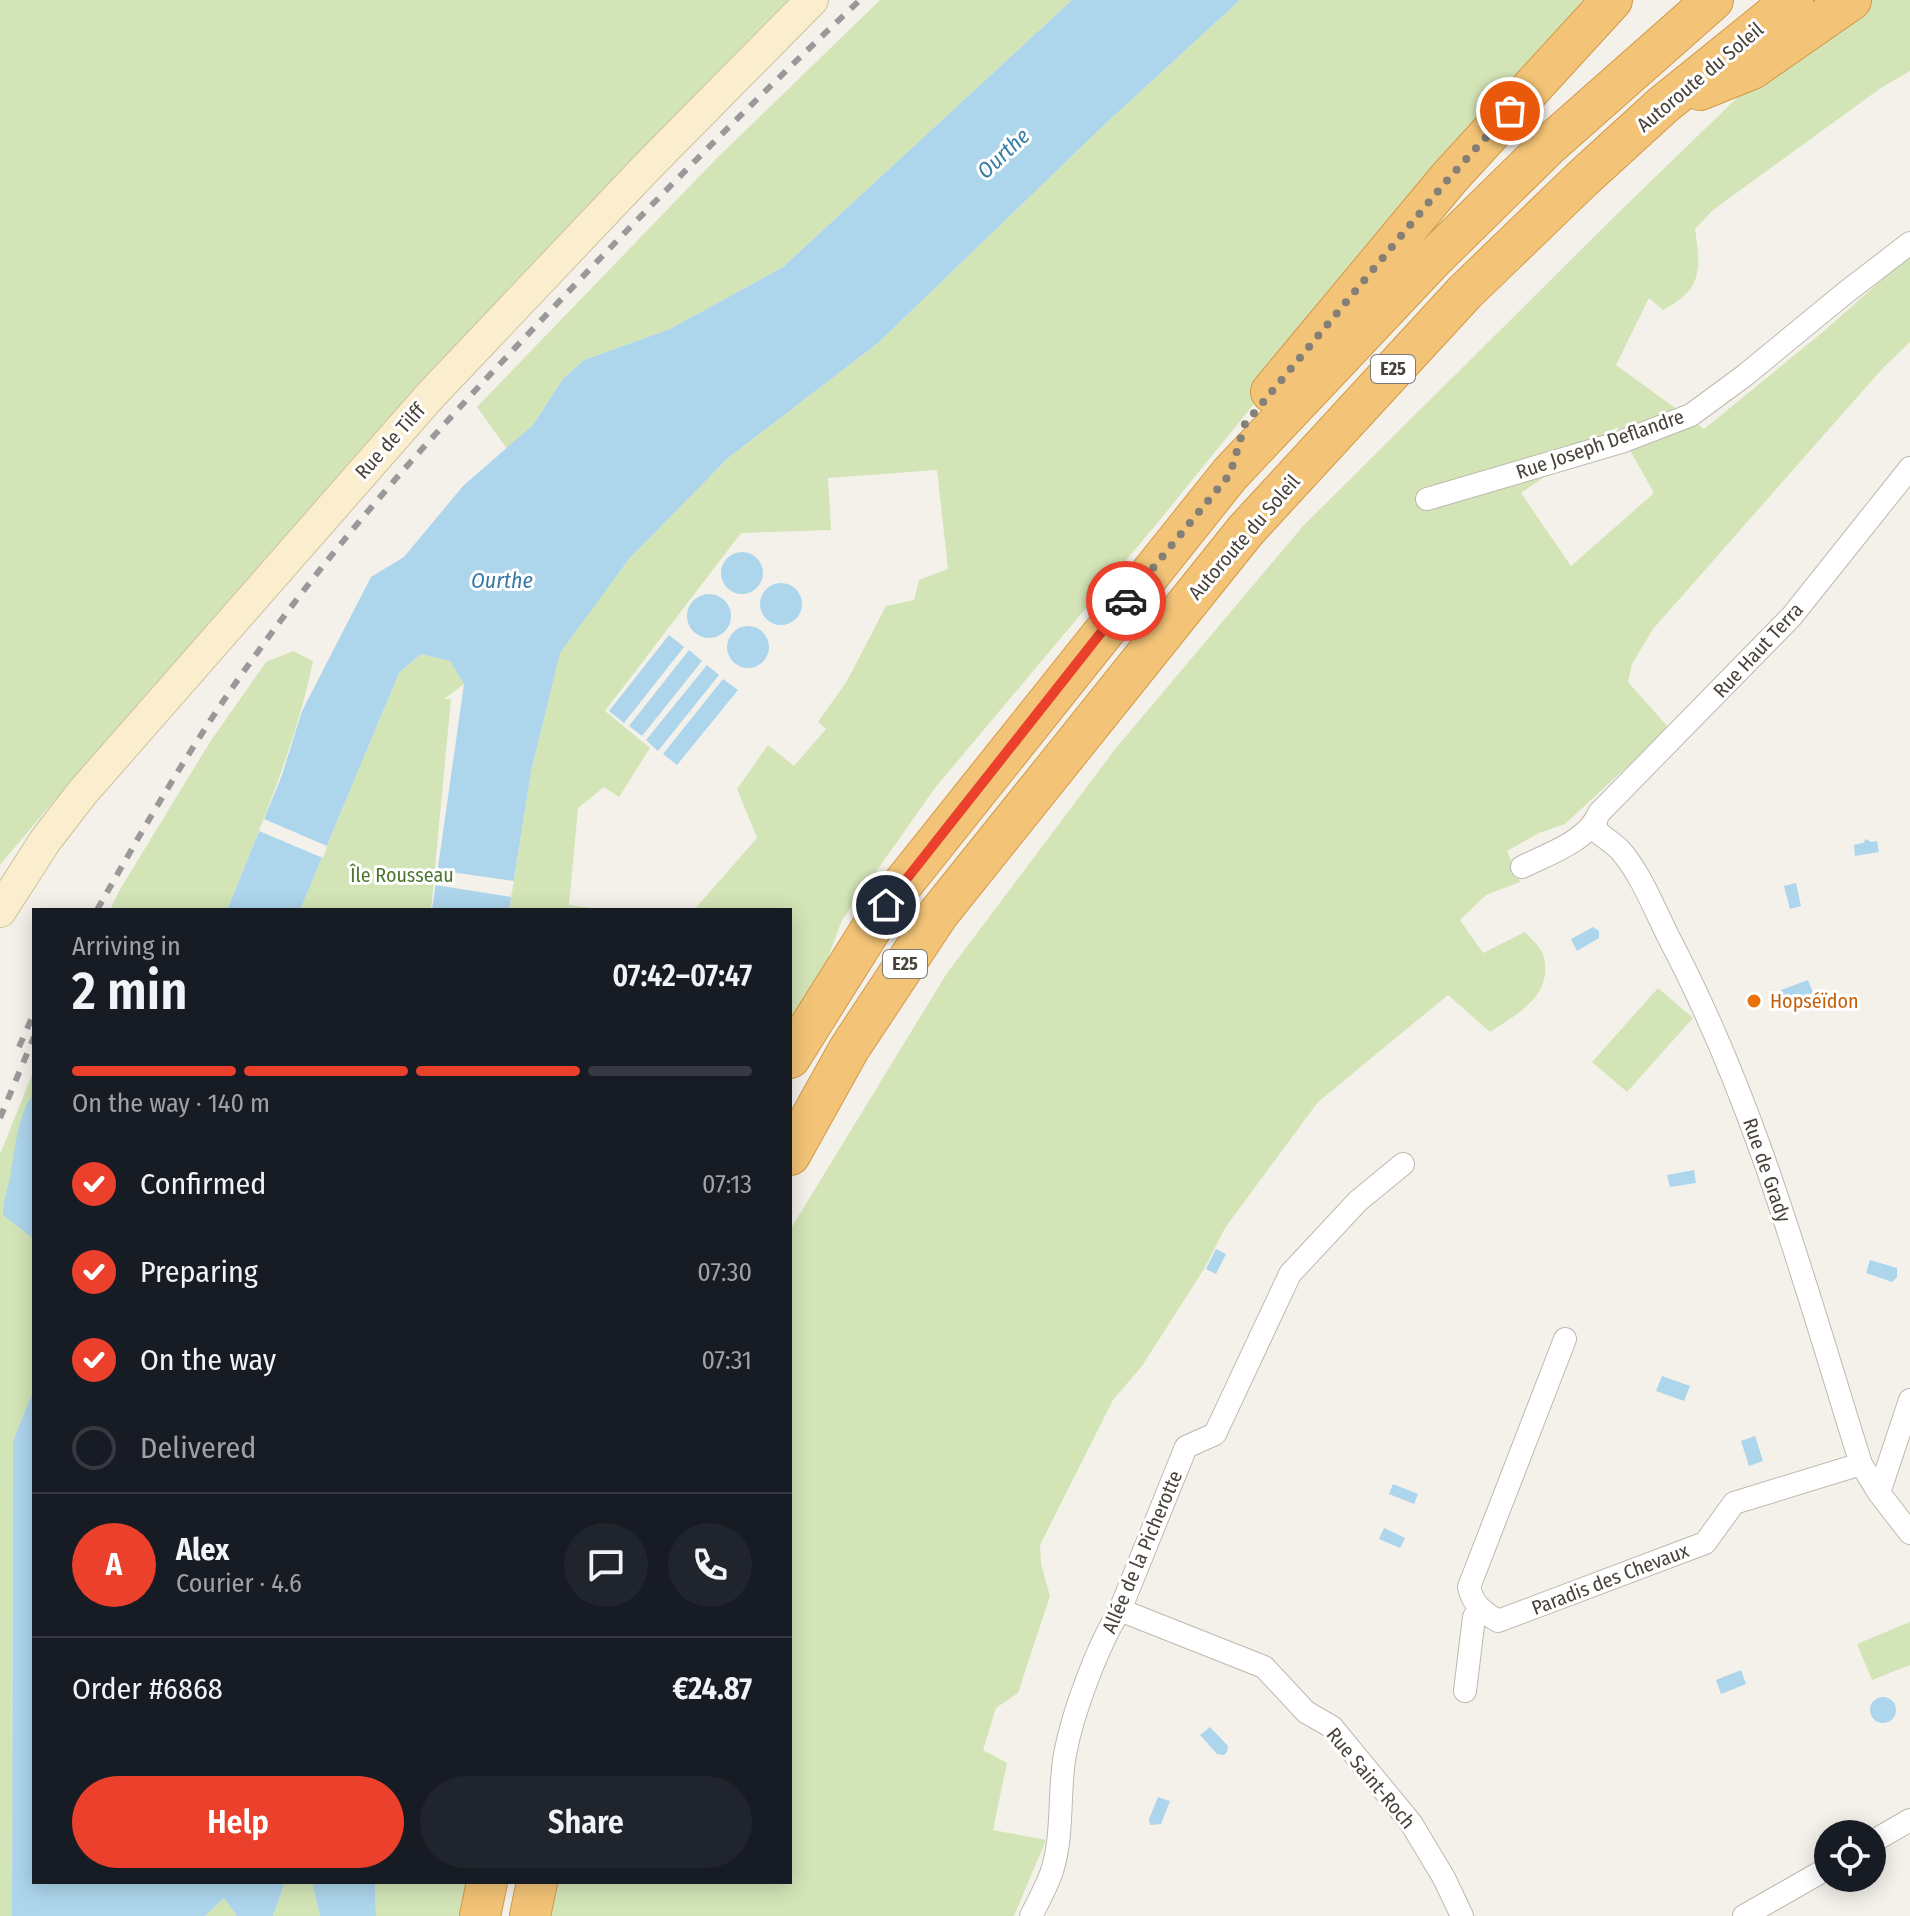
<!DOCTYPE html>
<html lang="en">
<head>
<meta charset="utf-8">
<style>
	body { margin:0; font-family:"Fira Sans Condensed",sans-serif; background:#20242c; color:#f1f3f6; height:100vh; display:flex; flex-direction:column; font-size:30px; white-space:nowrap }
	* { box-sizing:border-box; margin:0 }
	p { font-size:26px; color:#9ea1a6 }
	.icon { flex:none; width:44px; height:44px; fill:none; stroke:currentColor; stroke-width:2; stroke-linecap:round; stroke-linejoin:round }
	.map { position:relative; flex:1; overflow:hidden }
	.panel { position:absolute; left:32px; top:908px; width:760px; height:976px; display:flex; flex-direction:column; background:#171b24; border-radius:0px; box-shadow:0 4px 20px #0003 }
	.panel>* { flex:none }
	.controls { position:absolute; left:1814px; top:1820px; display:grid; gap:16px }
	.controls a { display:grid; place-items:center; width:72px; height:72px; border-radius:50%; background:#171b24; box-shadow:0 4px 20px #0003; font-size:40px }
	.pin { position:absolute; display:grid; place-items:center; width:68px; height:68px; color:#fff; margin:-34px; border:4px solid #fff; border-radius:50%; box-shadow:0 2px 8px #0007 }
	.courier { position:absolute; display:grid; place-items:center; width:80px; height:80px; margin:-40px; border:6px solid #ea402c; border-radius:50%; background:#fff; color:#222; box-shadow:0 2px 10px #0007 }
	.summary em { font-style:normal; font-weight:600 }
	.summary div { display:flex; flex-direction:column-reverse }
	.summary { display:flex; align-items:center; justify-content:space-between; height:136px; padding:0 40px }
	h1 { font-size:52px; font-weight:600; line-height:60px }
	.bar { display:grid; grid-template-columns:repeat(4,1fr); gap:12px 8px; align-content:center; height:96px; padding:0 40px }
	.bar i { height:10px; border-radius:6px; background:#363941 }
	.bar .selected { background:#ea402c }
	.bar p { grid-column:span 4 }
	.line { display:flex; align-items:center; gap:20px; padding:0 40px; border-top:2px solid #363941 }
	.line div { flex:1 }
	.round { display:grid; place-items:center; flex:none; width:84px; height:84px; border-radius:42px; background:#20242c }
	ol { padding:0 40px; list-style:none }
	li { display:flex; align-items:center; gap:24px; height:88px }
	li p { margin-inline-start:auto }
	li .icon { padding:8px; border-radius:50%; background:#ea402c; color:#fff; stroke-width:4 }
	li:last-child { color:#9ea1a6 }
	li i { width:44px; height:44px; border:4px solid #363941; border-radius:50% }
	.button { display:flex; gap:16px; margin-top:auto; padding:16px 40px }
	.button a { flex:1; height:92px; border-radius:48px; background:#ea402c; color:#fff; font-size:32px; font-weight:600; line-height:92px; text-align:center }
	.button a+a { background:#20242c; color:#f1f3f6 }
	.map>svg:first-child { display:block }
	.green { fill:#d3e5b7; fill-rule:evenodd }
	.water { fill:#add5ec }
	.pier { fill:#f4f1eb }
	.lines { fill:none; stroke-linecap:round; stroke-linejoin:round }
	.street-casing { stroke:#bfb8ae; stroke-width:24 }
	.secondary-casing { stroke:#d0c19e; stroke-width:34 }
	.highway-casing { stroke:#d29947; stroke-width:42 }
	.street { stroke:#fff; stroke-width:22 }
	.secondary { stroke:#fbeecf; stroke-width:32 }
	.highway { stroke:#f3c477; stroke-width:40 }
	.rail { stroke:#999; stroke-width:6; stroke-dasharray:10 10; stroke-linecap:butt }
	.done { stroke:#847f77; stroke-width:8; stroke-dasharray:0 14.4 }
	.route { stroke:#ea402c; stroke-width:10 }
	.food-dot { fill:#e8710a; stroke:#fff; stroke-width:3 }
	.labels { text-anchor:middle; stroke-width:6; stroke-linejoin:round; paint-order:stroke }
	.shield { fill:#fff; stroke:#7f7b74; stroke-width:2 }
	.shield-label { font-size:18px; font-weight:bold; fill:#484239 }
	.street-label { font-size:20px; fill:#484239; stroke:#fff }
	.park-label { font-size:20px; fill:#4e7630; stroke:#fff }
	.food-label { font-size:20px; fill:#c56008; stroke:#fff; text-anchor:start }
	.water-label { font-size:22px; font-style:italic; fill:#377ba5; stroke:#fff }
</style>
</head>
<body>
<div class="map">
<svg width="1910" height="1916" viewBox="0 0 1910 1916">
	<rect width="100%" height="100%" fill="#f4f1eb"/>
	<path class="green" d="M 0,0 L 803,0 C 530,283 252,563 0,865 Z
		M 880,0 L 1072,0 L 783,267 L 670,329 L 584,360 L 563,379 L 533,425 L 507,449 L 477,407 L 716,159 Z
		M 1240,0 L 1592,0 L 1404,219 L 1159,521 L 935,788 L 842,920 L 790,1060 L 790,910 L 694,910 L 757,838 L 737,789 L 768,745 L 794,766 L 826,729 L 818,722 L 847,681 L 886,606 L 914,600 L 919,580 L 948,569 L 937,470 L 828,478 L 831,530 L 741,533 L 605,711 L 650,748 L 619,797 L 604,787 L 578,808 L 569,905 L 608,910 L 509,910 L 531,772 L 560,652 L 629,559 L 728,458 L 878,343 L 1103,126 Z
		M 1838,0 L 1910,0 L 1910,71 L 1881,88 L 1713,210 L 1695,229 C 1701,269 1703,289 1663,310 L 1649,298 L 1616,365 L 1704,429 L 1824,331 L 1910,255 L 1910,342 L 1882,369 L 1653,629 L 1632,664 L 1628,682 L 1669,728 L 1565,824 L 1539,833 L 1507,851 L 1520,882 L 1486,895 L 1460,920 L 1483,953 L 1525,932 C 1531,939 1542,948 1544,957 C 1553,996 1517,1014 1490,1032 L 1448,995 L 1318,1102 L 1225,1228 L 1204,1269 L 1142,1366 L 1113,1400 L 1040,1545 L 1041,1564 L 1050,1596 L 1018,1693 L 996,1708 L 983,1750 L 1007,1763 L 993,1830 L 1046,1840 L 1014,1916 L 510,1916 L 516,1882 L 790,1882 L 790,1230 L 947,973 L 1116,748 L 1303,526 L 1617,214 ZM 1617,427 L 1654,493 L 1571,566 L 1521,493 Z
		M 293,651 L 313,661 C 295,748 260,828 227,910 L 110,910 L 119,891 L 210,742 L 266,662 Z
		M 421,654 L 450,661 L 464,684 L 444,699 L 451,699 L 431,910 L 300,910 L 399,673 Z
		M 1658,988 L 1693,1018 L 1627,1092 L 1592,1062 Z
		M 34,1070 L 34,1389 L 13,1441 L 12,1916 L 0,1916 L 0,1154 Z
		M 1910,1622 L 1910,1665 L 1872,1680 L 1857,1644 Z
		M 285,1882 L 312,1882 L 320,1916 L 273,1916 Z
		M 375,1882 L 504,1882 L 498,1916 L 376,1916 Z
		M 224,1898 L 237,1916 L 205,1916 Z"/>
	<path class="water" d="M 1072,0 L 1240,0 L 1103,126 L 878,343 L 728,458 L 629,559 L 560,653 L 531,772 L 509,910 L 432,910 L 464,684 L 450,661 L 421,654 L 399,673 L 300,910 L 227,910 L 282,775 L 302,711 L 371,577 L 404,557 L 463,486 L 533,425 L 563,379 L 584,360 L 670,329 L 783,267 Z
		M721 573a21 21 0 1 1 42 0a21 21 0 1 1-42 0Z
		M760 604a21 21 0 1 1 42 0a21 21 0 1 1-42 0Z
		M687 616a22 22 0 1 1 44 0a22 22 0 1 1-44 0Z
		M727 647a21 21 0 1 1 42 0a21 21 0 1 1-42 0Z
		M 669,635 L 684,647 L 624,723 L 609,711 Z
		M 689,650 L 702,661 L 642,736 L 629,726 Z
		M 707,665 L 719,675 L 658,751 L 646,740 Z
		M 723,679 L 738,690 L 677,765 L 663,754 Z
		M 1866,839 L 1871,842 L 1877,841 L 1879,852 L 1855,856 L 1854,845 L 1863,843 Z
		M 1796,883 L 1801,906 L 1790,909 L 1784,886 Z
		M 1593,927 L 1599,931 L 1599,938 L 1577,951 L 1571,939 Z
		M 1808,980 L 1813,993 L 1785,1003 L 1781,990 Z
		M 34,1093 L 34,1239 L 3,1215 C 3,1201 7,1191 10,1178 C 15,1150 17,1116 34,1093 Z
		M 1694,1170 L 1696,1183 L 1670,1187 L 1667,1175 Z
		M 1216,1249 L 1226,1254 L 1216,1274 L 1206,1269 Z
		M 1870,1260 L 1897,1268 L 1897,1277 L 1892,1282 L 1866,1273 Z
		M 1662,1376 L 1690,1386 L 1684,1401 L 1656,1391 Z
		M 34,1389 L 34,1882 L 285,1882 L 273,1916 L 237,1916 L 224,1898 L 205,1916 L 12,1916 L 13,1441 Z
		M 1755,1436 L 1763,1461 L 1749,1466 L 1741,1441 Z
		M 1393,1484 L 1418,1494 L 1414,1504 L 1389,1494 Z
		M 1384,1528 L 1405,1538 L 1400,1548 L 1379,1539 Z
		M 1741,1670 L 1746,1684 L 1721,1694 L 1716,1680 Z
		M1870 1710a13 13 0 1 1 26 0a13 13 0 1 1-26 0Z
		M 1210,1727 L 1228,1746 L 1227,1752 L 1224,1755 L 1217,1754 L 1200,1735 Z
		M 1158,1797 L 1170,1801 L 1161,1824 L 1150,1825 L 1149,1819 Z
		M 312,1882 L 375,1882 L 376,1916 L 320,1916 Z"/>
	<path class="pier" d="M 264,819 L 327,846 L 323,858 L 259,831 Z
		M 437,870 L 514,881 L 511,897 L 435,885 Z"/>
	<g class="lines">
		<g class="street-casing">
			<path id="street" d="M 1427,499 L 1621,442 L 1691,415 L 1744,376 L 1845,293 L 1910,243
				M 1596,821 L 1596,831 C 1604,837 1613,843 1620,850 C 1642,875 1655,911 1670,940 C 1757,1105 1805,1286 1861,1464 L 1879,1493 L 1910,1533
				M 1522,867 C 1548,854 1588,841 1599,813 L 1792,616 L 1910,468
				M 1565,1339 L 1469,1587 C 1473,1605 1483,1612 1498,1621 L 1705,1543 L 1734,1503 L 1861,1464
				M 1879,1493 L 1910,1400
				M 1120,1610 L 1264,1667 L 1306,1712 L 1332,1727 L 1411,1823 L 1444,1878 L 1462,1916
				M 1465,1691 L 1474,1617 L 1480,1610
				M 1872,1842 L 1910,1820
				M 1031,1916 C 1038,1902 1047,1886 1052,1871 C 1064,1833 1058,1793 1065,1754 C 1073,1712 1097,1647 1120,1610 L 1186,1447 L 1215,1434 L 1290,1274 L 1358,1201 L 1403,1164
				M 1744,1916 L 1828,1868"/>
		</g>
		<g class="secondary-casing">
			<path id="secondary" d="M 0,911 L 45,841 L 82,793 L 429,397 L 646,168 L 812,0"/>
		</g>
		<g class="highway-casing">
			<path id="highway" d="M 1700,90 L 1752,69 L 1851,0
				M 1271,392 L 1449,178 L 1612,0
				M 790,1058 L 886,905 L 1230,474 L 1432,260 L 1549,145 L 1713,0
				M 790,1155 L 849,1049 L 939,913 L 1246,530 L 1465,292 L 1582,179 L 1663,105 L 1793,0
				M 480,1916 L 487,1882
				M 530,1916 L 537,1882"/>
		</g>
		<use href="#street" class="street"/>
		<use href="#secondary" class="secondary"/>
		<use href="#highway" class="highway"/>
		<path class="rail" d="M 97,910 C 147,822 197,735 257,653 C 345,530 448,418 552,309 C 652,203 754,100 860,0
			M 19,1047 L 34,1013
			M 0,1118 L 34,1037"/>
	</g>
	<g class="lines">
		<path class="done" d="M 1126,601 L 1230,474 L 1245,424 L 1449,178 L 1510,111"/>
		<path class="route" d="M 886,905 L 1126,601"/>
	</g>
	<circle class="food-dot" cx="1754" cy="1001" r="8"/>
	<g class="labels">
		<g class="shield">
			<rect x="1371" y="355" width="44" height="28" rx="6"/>
			<rect x="883" y="950" width="44" height="28" rx="6"/>
		</g>
		<g class="shield-label">
			<text x="1393" y="375">E25</text>
			<text x="905" y="970">E25</text>
		</g>
		<g class="street-label">
			<text transform="translate(1700 77) rotate(-40)" y="7">Autoroute du Soleil</text>
			<text transform="translate(390 441) rotate(-48)" y="7">Rue de Tilff</text>
			<text transform="translate(1600 444) rotate(-19)" y="7">Rue Joseph Deflandre</text>
			<text transform="translate(1244 537) rotate(-49)" y="7">Autoroute du Soleil</text>
			<text transform="translate(1758 650) rotate(-47)" y="7">Rue Haut Terra</text>
			<text transform="translate(1767 1170) rotate(71)" y="7">Rue de Grady</text>
			<text transform="translate(1142 1552) rotate(-67)" y="7">Allée de la Picherotte</text>
			<text transform="translate(1610 1579) rotate(-21)" y="7">Paradis des Chevaux</text>
			<text transform="translate(1371 1778) rotate(50)" y="7">Rue Saint-Roch</text>
		</g>
		<g class="park-label">
			<text x="402" y="882">Île Rousseau</text>
		</g>
		<g class="food-label">
			<text x="1770" y="1008">Hopséïdon</text>
		</g>
		<g class="water-label">
			<text transform="translate(1003 153) rotate(-43)" y="8">Ourthe</text>
			<text x="502" y="588">Ourthe</text>
		</g>
	</g>
</svg>
<div class="controls">
<a><svg class="icon" aria-label="locate" viewBox="0 0 24 24"><circle cx="12" cy="12" r="6"/><path d="M12 2v4M12 18v4M2 12h4M18 12h4"/></svg></a>
</div>
<div class="pin" style="left:1510px;top:111px;background:#ea580c"><svg class="icon" aria-label="bag" viewBox="0 0 24 24"><path d="M5 8h14l-1 12H6zM9 8a3 3 0 0 1 6 0"/></svg></div>
<div class="pin" style="left:886px;top:905px;background:#1f2937"><svg class="icon" aria-label="home" viewBox="0 0 24 24"><path d="M3 11l9-7 9 7M6 9v11h12V9"/></svg></div>
<div class="courier" style="left:1126px;top:601px"><svg class="icon" aria-label="car" viewBox="0 0 24 24"><path d="M5 17H2v-5l4-1 3-4h7l3 4 3 1v5h-3M9 17h6M6 11h13"/><circle cx="7" cy="17" r="2"/><circle cx="17" cy="17" r="2"/></svg></div>
<section class="panel">
<div class="summary"><div><h1>2 min</h1><p>Arriving in</p></div><em>07:42–07:47</em></div>
<div class="bar"><i class="selected"></i><i class="selected"></i><i class="selected"></i><i></i><p>On the way · 140 m</p></div>
<ol>
<li><svg class="icon" aria-label="check" viewBox="0 0 24 24"><path d="M5 12l5 5 9-10"/></svg>Confirmed<p>07:13</p></li>
<li><svg class="icon" aria-label="check" viewBox="0 0 24 24"><path d="M5 12l5 5 9-10"/></svg>Preparing<p>07:30</p></li>
<li><svg class="icon" aria-label="check" viewBox="0 0 24 24"><path d="M5 12l5 5 9-10"/></svg>On the way<p>07:31</p></li>
<li><i></i>Delivered</li>
</ol>
<div class="line" style="height:144px"><b class="round" style="background:#ea402c;color:#fff">A</b><div><b>Alex</b><p>Courier · 4.6</p></div><a class="round"><svg class="icon" aria-label="chat" viewBox="0 0 24 24"><path d="M4 5h16v11H9l-5 4z"/></svg></a><a class="round"><svg class="icon" aria-label="phone" viewBox="0 0 24 24"><path d="M5 4h4l2 5-3 2q2 4 5 5l2-3 5 2v4C11 20 4 13 5 4z"/></svg></a></div>
<div class="line" style="height:104px"><div>Order #6868</div><b>€24.87</b></div>
<div class="button"><a>Help</a><a>Share</a></div>
</section>
</div>
</body>
</html>
